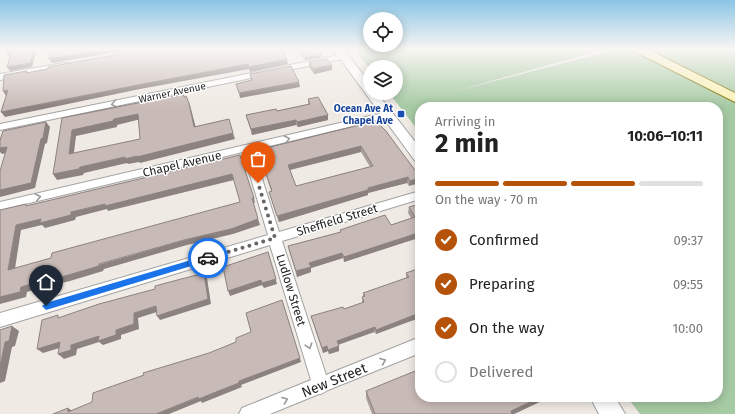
<!DOCTYPE html>
<html lang="en">
<head>
<meta charset="utf-8">
<style>
	body { margin:0; font-family:"Fira Sans",sans-serif; background:#f2f2f2; color:#222; height:100vh; display:flex; flex-direction:column; font-size:15px; white-space:nowrap }
	* { box-sizing:border-box; margin:0 }
	p { font-size:13px; color:#767676 }
	.icon { flex:none; width:22px; height:22px; fill:none; stroke:currentColor; stroke-width:2; stroke-linecap:round; stroke-linejoin:round }
	.map { position:relative; flex:1; overflow:hidden }
	.details { position:absolute; left:415px; top:102px; width:308px; height:300px; display:flex; flex-direction:column; background:#fff; border-radius:16px; box-shadow:0 2px 10px #0003 }
	.details>* { flex:none }
	.controls { position:absolute; left:363px; top:12px; display:grid; gap:8px }
	.controls a { display:grid; place-items:center; width:40px; height:40px; border-radius:50%; background:#fff; box-shadow:0 2px 10px #0003; font-size:20px }
	.pin { position:absolute; display:grid; place-items:center; width:34px; height:34px; color:#fff; margin:-41px -17px; border-radius:50% 50% 50% 0; rotate:-45deg; box-shadow:0 0 4px #0007 }
	.pin .icon { rotate:45deg }
	.courier { position:absolute; display:grid; place-items:center; width:40px; height:40px; margin:-20px; border:3px solid #1a73e8; border-radius:50%; background:#fff; color:#222; box-shadow:0 1px 5px #0007 }
	.head em { font-style:normal; font-weight:700 }
	.head div { display:flex; flex-direction:column-reverse }
	.head { display:flex; align-items:center; justify-content:space-between; height:68px; padding:0 20px }
	h1 { font-size:26px; font-weight:700; line-height:30px }
	.bar { display:grid; grid-template-columns:repeat(4,1fr); gap:6px 4px; align-content:center; height:48px; padding:0 20px }
	.bar i { height:5px; border-radius:3px; background:#e0e0e0 }
	.bar .on { background:#b45309 }
	.bar p { grid-column:span 4 }
	ol { padding:0 20px; list-style:none }
	li { display:flex; align-items:center; gap:12px; height:44px }
	li p { margin-inline-start:auto }
	li .icon { padding:4px; border-radius:50%; background:#b45309; color:#fff; stroke-width:4 }
	li:last-child { color:#767676 }
	li i { width:22px; height:22px; border:2px solid #e0e0e0; border-radius:50% }
	.map>svg:first-child { display:block }
	.cemetery { fill:#a6caa4 }
	.lines { fill:none; stroke-linecap:round; stroke-linejoin:round }
	.minor-casing { stroke:#a2a2a2; stroke-width:2 }
	.tertiary-casing { stroke:#a2a2a2; stroke-width:2 }
	.secondary-casing { stroke:#7b6f00; stroke-width:2 }
	.minor { fill:#fff; fill-rule:evenodd }
	.tertiary { fill:#fff; fill-rule:evenodd }
	.secondary { fill:#fcf2b6; fill-rule:evenodd }
	.wall { fill:#aca09d; fill-rule:evenodd }
	.shaded-wall { fill:#8c8280 }
	.building { fill:#c8bab7; stroke:#8c8280; fill-rule:evenodd }
	.oneway { stroke:#9a9a9a }
	.route { fill:#1a73e8 }
	.done { stroke:#686563; stroke-width:4; stroke-dasharray:0 7.2 }
	.transit-dot { fill:#1a4fb4; stroke:#fff; stroke-width:1.5 }
	.labels { text-anchor:middle; stroke-width:3; stroke-linejoin:round; paint-order:stroke }
	.far-street-label { font-size:10px; fill:#1e1e1e; stroke:#fff }
	.far-transit-label { font-size:10px; font-weight:bold; fill:#164399; stroke:#fff; text-anchor:end }
	.street-label { font-size:12px; fill:#1e1e1e; stroke:#fff }
	.near-street-label { font-size:14px; fill:#1e1e1e; stroke:#fff }
</style>
</head>
<body>
<div class="map">
<svg width="735" height="414" viewBox="0 0 735 414">
	<rect width="100%" height="100%" fill="#f0eae4"/>
	<path class="cemetery" d="M 354,49 L 605,49 L 460,90 L 618,49 L 735,49 L 735,414 L 640,414 L 627,397 L 718,397 L 718,107 L 420,107 L 420,133 L 389,93 L 396,93 L 396,67 L 370,67 L 370,69 Z"/>
	<g class="lines">
		<g class="minor-casing">
			<path id="minor" d="M 344,54 L 348,56 L 347,58 L 0,130 L 0,124 Z
				M 64,63 L 67,63 L 67,67 L 0,80 L 0,74 Z
				M 387,112 L 390,113 L 392,115 L 390,117 L 253,150 L 279,232 L 420,191 L 420,199 L 282,241 L 326,375 L 420,337 L 420,353 L 328,390 L 321,394 L 319,394 L 270,414 L 239,414 L 242,408 L 311,380 L 270,245 L 0,327 L 0,313 L 268,235 L 243,152 L 0,210 L 0,202 Z"/>
		</g>
		<g class="tertiary-casing">
			<path id="tertiary" d="M 333,49 L 343,49 L 370,83 L 370,93 L 377,93 L 420,148 L 420,163 L 415,161 Z
				M 590,397 L 615,397 L 625,414 L 599,414 Z"/>
		</g>
		<g class="secondary-casing">
			<path id="secondary" d="M 632,49 L 647,49 L 735,93 L 735,102 L 634,51 Z"/>
		</g>
		<use href="#minor" class="minor"/>
		<use href="#tertiary" class="tertiary"/>
		<use href="#secondary" class="secondary"/>
	</g>
	<path class="wall" d="M 297,49 L 317,49 L 322,57 L 305,60 Z
		M 309,62 L 332,70 L 314,74 L 309,67 Z
		M 308,99 L 328,120 L 298,127 L 296,125 L 252,135 L 246,115 L 277,111 L 308,104 Z
		M 376,121 L 420,177 L 409,186 L 407,183 L 390,187 L 368,193 L 368,195 L 279,222 L 271,197 L 269,192 L 271,191 L 258,150 ZM 361,152 L 370,167 L 296,186 L 290,170 Z
		M 420,204 L 420,248 L 415,239 L 344,262 L 343,258 L 311,268 L 311,272 L 297,277 L 288,246 L 340,232 L 340,230 L 391,225 L 411,218 L 408,213 L 409,207 Z
		M 420,268 L 420,318 L 408,322 L 376,334 L 374,332 L 338,345 L 339,351 L 329,354 L 328,351 L 323,353 L 311,316 L 344,309 L 362,303 L 362,297 L 363,297 L 363,293 L 406,278 L 406,273 Z
		M 366,391 L 550,397 L 514,414 L 372,414 L 366,398 Z"/>
	<path class="shaded-wall" d="M 34,49 L 37,49 L 32,67 L 10,71 L 7,67 Z
		M 106,49 L 135,49 L 52,63 L 49,59 Z
		M 11,53 L 13,56 L 10,57 L 7,54 Z
		M 322,55 L 322,57 L 305,60 L 304,58 Z
		M 287,59 L 288,64 L 250,72 L 249,69 L 140,89 L 5,117 L 1,112 L 138,85 L 248,64 Z
		M 332,65 L 332,70 L 314,74 L 313,69 Z
		M 299,82 L 300,87 L 240,98 L 239,93 Z
		M 8,90 L 6,96 L 3,91 Z
		M 189,103 L 191,109 L 197,132 L 194,127 Z
		M 138,114 L 141,119 L 117,125 L 117,127 L 76,136 L 73,160 L 69,154 L 72,130 L 114,119 Z
		M 328,115 L 328,120 L 298,127 L 297,122 Z
		M 296,120 L 296,125 L 252,135 L 251,129 Z
		M 46,122 L 50,127 L 47,143 L 45,144 L 35,188 L 0,197 L 0,190 L 41,139 Z
		M 233,133 L 235,139 L 140,163 L 139,162 L 128,164 L 127,163 L 84,173 L 83,175 L 57,180 L 53,174 L 80,167 Z
		M 361,146 L 361,152 L 289,170 L 288,165 Z
		M 7,147 L 11,152 L 2,154 L 0,152 L 0,148 Z
		M 232,174 L 234,180 L 108,211 L 107,209 L 76,217 L 75,220 L 45,228 L 42,225 L 21,230 L 14,275 L 8,270 L 16,225 L 105,204 Z
		M 408,177 L 407,183 L 368,193 L 368,195 L 279,222 L 277,216 L 368,188 Z
		M 420,178 L 420,183 L 409,186 L 410,181 Z
		M 252,198 L 254,198 L 255,203 L 254,203 Z
		M 258,219 L 260,225 L 233,234 L 187,245 L 104,269 L 103,271 L 70,281 L 53,285 L 52,284 L 27,292 L 26,297 L 0,304 L 0,297 L 21,287 Z
		M 415,234 L 415,239 L 344,262 L 344,257 Z
		M 268,252 L 277,284 L 264,288 L 262,285 L 230,296 L 228,291 Z
		M 342,253 L 343,258 L 311,268 L 311,272 L 297,277 L 296,271 L 309,263 Z
		M 204,273 L 207,278 L 211,304 L 160,320 L 157,316 Z
		M 156,306 L 160,311 L 138,318 L 139,329 L 121,335 L 121,339 L 103,345 L 99,342 L 77,349 L 76,355 L 64,359 L 58,354 L 71,345 L 116,330 L 134,313 Z
		M 420,313 L 420,318 L 408,322 L 376,334 L 376,330 L 409,317 Z
		M 12,326 L 19,331 L 15,346 L 12,347 L 5,381 L 0,383 L 0,367 L 5,342 Z
		M 375,327 L 374,332 L 337,345 L 337,341 Z
		M 60,342 L 66,346 L 43,353 L 37,349 Z
		M 327,346 L 328,351 L 323,353 L 322,348 Z
		M 339,346 L 339,351 L 329,354 L 328,350 Z
		M 300,358 L 301,362 L 241,385 L 242,387 L 202,403 L 201,401 L 169,414 L 156,414 L 239,381 Z
		M 541,397 L 550,397 L 514,414 L 509,414 L 511,411 Z
		M 68,408 L 74,412 L 68,412 Z"/>
	<path class="building" d="M 8,49 L 34,49 L 30,63 L 7,67 L 11,53 L 7,54 Z
		M 51,49 L 106,49 L 49,59 Z
		M 147,49 L 281,49 L 287,59 L 249,67 L 248,64 L 138,85 L 1,112 L 8,90 L 3,91 L 4,75 L 27,71 L 26,73 L 48,69 L 48,67 Z
		M 298,49 L 317,49 L 322,55 L 304,58 Z
		M 327,59 L 332,65 L 313,69 L 309,62 Z
		M 291,66 L 299,82 L 239,93 L 236,84 L 252,80 L 250,74 Z
		M 183,94 L 184,97 L 186,96 L 189,103 L 194,127 L 229,119 L 233,133 L 137,157 L 137,156 L 125,159 L 125,157 L 80,167 L 79,169 L 53,174 L 62,118 ZM 138,114 L 140,139 L 69,154 L 72,130 L 113,121 L 114,119 Z
		M 318,97 L 328,115 L 297,122 L 296,120 L 251,129 L 246,115 L 276,109 L 277,111 L 310,104 L 308,99 Z
		M 376,121 L 386,131 L 420,177 L 420,178 L 410,181 L 408,177 L 390,182 L 368,188 L 368,190 L 277,216 L 269,192 L 272,191 L 258,150 ZM 361,146 L 373,166 L 296,186 L 288,165 Z
		M 46,122 L 43,138 L 41,139 L 31,183 L 0,190 L 0,171 L 7,147 L 0,148 L 0,140 L 3,131 Z
		M 240,155 L 254,198 L 252,198 L 258,219 L 231,229 L 184,240 L 99,264 L 99,266 L 65,276 L 47,280 L 48,279 L 21,287 L 20,292 L 0,297 L 0,210 L 26,204 L 26,206 ZM 232,174 L 240,202 L 52,253 L 51,258 L 8,270 L 16,225 L 41,219 L 40,223 L 71,215 L 71,212 L 105,204 L 105,206 Z
		M 420,204 L 420,241 L 415,234 L 344,257 L 342,253 L 309,263 L 311,267 L 296,271 L 288,246 L 341,232 L 340,230 L 385,215 L 391,225 L 415,217 L 409,207 Z
		M 268,252 L 276,279 L 262,283 L 261,280 L 228,291 L 223,267 Z
		M 420,268 L 420,313 L 409,317 L 376,330 L 375,327 L 337,341 L 339,346 L 328,350 L 327,346 L 322,348 L 311,316 L 343,307 L 344,309 L 364,302 L 362,297 L 365,296 L 363,293 L 409,277 L 406,273 Z
		M 204,273 L 208,299 L 157,316 L 156,306 L 134,313 L 134,324 L 116,330 L 116,335 L 98,341 L 99,336 L 71,345 L 71,350 L 58,354 L 60,342 L 37,349 L 42,320 L 58,315 L 58,318 L 99,304 L 155,289 L 155,286 Z
		M 282,300 L 300,358 L 239,381 L 239,383 L 221,390 L 199,399 L 198,397 L 156,414 L 53,414 L 68,408 L 68,412 L 92,402 L 93,393 L 144,375 L 143,373 L 209,353 L 236,342 L 236,338 L 251,332 L 246,313 Z
		M 12,326 L 9,341 L 5,342 L 0,367 L 0,330 Z
		M 420,369 L 420,397 L 541,397 L 511,411 L 512,414 L 375,414 L 366,391 Z"/>
	<defs><path id="oneway-chevron" d="M-2-3.5L2.5 0L-2 3.5" fill="none" stroke-width="1.6" stroke-linecap="round" stroke-linejoin="round"/></defs>
	<g class="oneway">
		<use href="#oneway-chevron" transform="translate(114 104) rotate(169)"/>
		<use href="#oneway-chevron" transform="translate(287 139) rotate(-14)"/>
		<use href="#oneway-chevron" transform="translate(38 197) rotate(-13)"/>
		<use href="#oneway-chevron" transform="translate(309 346) rotate(73)"/>
		<use href="#oneway-chevron" transform="translate(383 361) rotate(-22)"/>
		<use href="#oneway-chevron" transform="translate(285 400) rotate(-21)"/>
	</g>
	<linearGradient id="sky" x2="0" y2="1"><stop stop-color="#8cc5e5"/><stop offset="0.46" stop-color="#f8f6f3"/><stop offset="1" stop-color="#f8f6f3" stop-opacity="0"/></linearGradient>
	<rect width="735" height="107" fill="url(#sky)"/>
	<path class="route" d="M 208,255 L 212,258 L 211,260 L 46,310 L 42,306 L 46,303 Z"/>
	<g class="lines">
		<path class="done" d="M 208,258 L 275,238 L 258,183"/>
	</g>
	<rect class="transit-dot" x="397" y="110" width="8" height="8" rx="2"/>
	<g class="labels">
		<g class="far-street-label">
			<text transform="translate(172 92) rotate(-12)" y="4">Warner Avenue</text>
		</g>
		<g class="far-transit-label">
			<text x="393" y="112">Ocean Ave At<tspan x="393" dy="12">Chapel Ave</tspan></text>
		</g>
		<g class="street-label">
			<text transform="translate(182 164) rotate(-13)" y="4">Chapel Avenue</text>
			<text transform="translate(337 220) rotate(-17)" y="4">Sheffield Street</text>
			<text transform="translate(291 290) rotate(73)" y="4">Ludlow Street</text>
		</g>
		<g class="near-street-label">
			<text transform="translate(334 380) rotate(-22)" y="5">New Street</text>
		</g>
	</g>
</svg>
<div class="controls">
<a><svg class="icon" aria-label="locate" viewBox="0 0 24 24"><circle cx="12" cy="12" r="6"/><path d="M12 2v4M12 18v4M2 12h4M18 12h4"/></svg></a>
<a><svg class="icon" aria-label="layers" viewBox="0 0 24 24"><path d="M12 4l9 5-9 5-9-5zM3 14l9 5 9-5"/></svg></a>
</div>
<div class="pin" style="left:258px;top:183px;background:#ea580c"><svg class="icon" aria-label="bag" viewBox="0 0 24 24"><path d="M5 8h14l-1 12H6zM9 8a3 3 0 0 1 6 0"/></svg></div>
<div class="pin" style="left:46px;top:306px;background:#1f2937"><svg class="icon" aria-label="home" viewBox="0 0 24 24"><path d="M3 11l9-7 9 7M6 9v11h12V9"/></svg></div>
<div class="courier" style="left:208px;top:258px"><svg class="icon" aria-label="car" viewBox="0 0 24 24"><path d="M5 17H2v-5l4-1 3-4h7l3 4 3 1v5h-3M9 17h6M6 11h13"/><circle cx="7" cy="17" r="2"/><circle cx="17" cy="17" r="2"/></svg></div>
<section class="details">
<div class="head"><div><h1>2 min</h1><p>Arriving in</p></div><em>10:06–10:11</em></div>
<div class="bar"><i class="on"></i><i class="on"></i><i class="on"></i><i></i><p>On the way · 70 m</p></div>
<ol>
<li><svg class="icon" aria-label="check" viewBox="0 0 24 24"><path d="M5 12l5 5 9-10"/></svg>Confirmed<p>09:37</p></li>
<li><svg class="icon" aria-label="check" viewBox="0 0 24 24"><path d="M5 12l5 5 9-10"/></svg>Preparing<p>09:55</p></li>
<li><svg class="icon" aria-label="check" viewBox="0 0 24 24"><path d="M5 12l5 5 9-10"/></svg>On the way<p>10:00</p></li>
<li><i></i>Delivered</li>
</ol>
</section>
</div>
</body>
</html>
